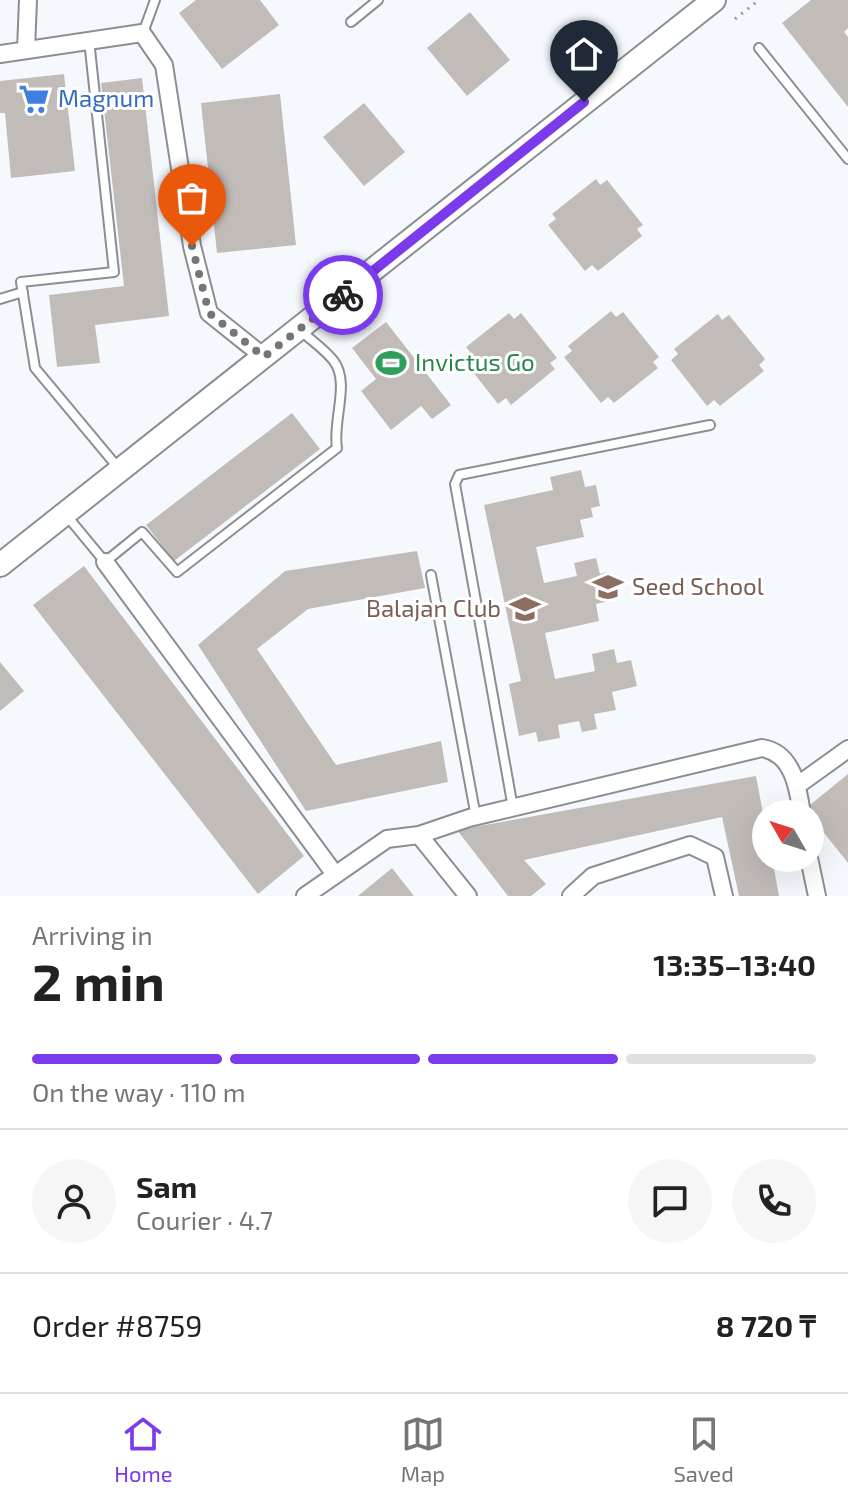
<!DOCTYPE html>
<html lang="en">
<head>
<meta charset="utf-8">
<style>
	body { margin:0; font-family:"Exo 2",sans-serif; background:#f6f6f6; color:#222; height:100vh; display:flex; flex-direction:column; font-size:30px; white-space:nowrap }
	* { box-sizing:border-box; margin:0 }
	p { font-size:26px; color:#767676 }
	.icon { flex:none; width:44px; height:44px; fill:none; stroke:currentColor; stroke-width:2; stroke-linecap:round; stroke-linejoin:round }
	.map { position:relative; height:896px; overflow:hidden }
	.drawer { display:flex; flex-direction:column; background:#fff; flex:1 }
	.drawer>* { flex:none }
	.needle { width:52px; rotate:309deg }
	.fabs { position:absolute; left:752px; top:800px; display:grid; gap:16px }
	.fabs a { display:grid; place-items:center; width:72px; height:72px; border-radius:50%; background:#fff; box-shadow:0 8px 32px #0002; font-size:40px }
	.pin { position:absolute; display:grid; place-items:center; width:68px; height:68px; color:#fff; margin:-82px -34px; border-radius:50% 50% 50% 0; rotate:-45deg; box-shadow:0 0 8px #0007 }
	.pin .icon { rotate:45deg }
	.courier { position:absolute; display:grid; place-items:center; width:80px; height:80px; margin:-40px; border:6px solid #7c3aed; border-radius:50%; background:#fff; color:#222; box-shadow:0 2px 10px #0007 }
	.overview em { font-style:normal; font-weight:700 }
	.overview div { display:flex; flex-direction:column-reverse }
	.overview { display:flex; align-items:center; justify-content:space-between; height:136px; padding:0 32px }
	h1 { font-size:52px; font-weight:700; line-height:60px }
	.bar { display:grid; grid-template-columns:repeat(4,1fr); gap:12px 8px; align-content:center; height:96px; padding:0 32px }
	.bar i { height:10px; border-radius:6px; background:#e0e0e0 }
	.bar .current { background:#7c3aed }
	.bar p { grid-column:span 4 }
	.line { display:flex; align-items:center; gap:20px; padding:0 32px; border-top:2px solid #e0e0e0 }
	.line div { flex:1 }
	.round { display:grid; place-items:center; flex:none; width:84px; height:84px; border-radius:42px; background:#f6f6f6 }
	.dock { display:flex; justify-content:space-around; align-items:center; height:112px; border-top:2px solid #e0e0e0; background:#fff; font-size:22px; color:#767676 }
	.dock a { display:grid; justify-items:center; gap:4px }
	.dock .current { color:#7c3aed }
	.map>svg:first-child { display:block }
	.building { fill:#c2bcb9 }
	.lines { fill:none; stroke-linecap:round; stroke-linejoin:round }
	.service-casing { stroke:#8b8e93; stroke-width:12 }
	.minor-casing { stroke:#8b8e93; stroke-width:20 }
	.tertiary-casing { stroke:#8b8e93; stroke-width:26 }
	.path { stroke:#96999c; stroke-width:3; stroke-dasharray:2 6; stroke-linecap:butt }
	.service { stroke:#fff; stroke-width:8 }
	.minor { stroke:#fff; stroke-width:16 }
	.tertiary { stroke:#fff; stroke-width:22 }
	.done { stroke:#737578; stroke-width:8; stroke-dasharray:0 14.4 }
	.route { stroke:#7c3aed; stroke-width:10 }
	.labels { text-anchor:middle; stroke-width:6; stroke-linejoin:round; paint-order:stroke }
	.shop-label { font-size:24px; fill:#366cbe; stroke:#fff; text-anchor:start }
	.leisure-label { font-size:24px; fill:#27864d; stroke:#fff; text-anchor:start }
	.education-label { font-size:24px; fill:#785e54; stroke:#fff; text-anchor:start }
</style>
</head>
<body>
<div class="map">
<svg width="848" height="896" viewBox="0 0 848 896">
	<rect width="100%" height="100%" fill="#f5f9fe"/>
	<path class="building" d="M 196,0 L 260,0 L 279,25 L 222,69 L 179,13 Z
		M 811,0 L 848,0 L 848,28 L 844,32 L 848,37 L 848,107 L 782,23 Z
		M 470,12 L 510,60 L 467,96 L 427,48 Z
		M 64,74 L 75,171 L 11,178 L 5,113 L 0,113 L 0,81 Z
		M 142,78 L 169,316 L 95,325 L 100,363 L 57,367 L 49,295 L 124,286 L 101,83 Z
		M 280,94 L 296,245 L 217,253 L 201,103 Z
		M 364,103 L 405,152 L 364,186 L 323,137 Z
		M 596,179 L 600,185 L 607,180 L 643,225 L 637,229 L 642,236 L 598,271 L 592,265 L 585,271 L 548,225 L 556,219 L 552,214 Z
		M 611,311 L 616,317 L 623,312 L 659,357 L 653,362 L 658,368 L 614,403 L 608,397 L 601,403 L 564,357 L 572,351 L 568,346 Z
		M 509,313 L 514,319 L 521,313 L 557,358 L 550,363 L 555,369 L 511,405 L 506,398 L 498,404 L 462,358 L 470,352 L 466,347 Z
		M 718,314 L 722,320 L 729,315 L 765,359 L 759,365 L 764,371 L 720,406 L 714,400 L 707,406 L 671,360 L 678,354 L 674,349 Z
		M 386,322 L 451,405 L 432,419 L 421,406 L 391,430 L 361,391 L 376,379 L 352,348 Z
		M 292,413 L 320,449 L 174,561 L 146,525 Z
		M 581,470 L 585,487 L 596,485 L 600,506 L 591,508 L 593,517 L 580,520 L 584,537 L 536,547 L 544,583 L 577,576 L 574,563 L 596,558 L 600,574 L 607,572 L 613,600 L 596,604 L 599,621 L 545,633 L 555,679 L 595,671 L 592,654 L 614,649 L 617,663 L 631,660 L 637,686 L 612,692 L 616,710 L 594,714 L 597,729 L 582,732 L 579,721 L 558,725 L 560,738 L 538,742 L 536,732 L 519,736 L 509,684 L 521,681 L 484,505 L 553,490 L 550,477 Z
		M 417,551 L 425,588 L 308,609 L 257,649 L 336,765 L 441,741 L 448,782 L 306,811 L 198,645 L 285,571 Z
		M 84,566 L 304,856 L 258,894 L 33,605 Z
		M 0,662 L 24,691 L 0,711 Z
		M 848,774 L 848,863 L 805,809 Z
		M 756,776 L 766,829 L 766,858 L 772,858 L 779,896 L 739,896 L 722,817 L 524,860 L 546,884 L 531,896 L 508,896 L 457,830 Z
		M 392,868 L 414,896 L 358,896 Z"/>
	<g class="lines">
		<g class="service-casing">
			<path id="service" d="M 351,22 L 378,0
				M 143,33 L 155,0
				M 89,40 L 114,272 L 21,282 L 35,368 L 120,470
				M 759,48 L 848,159
				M 0,299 L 23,292
				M 67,516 L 105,562 L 142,532 L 177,572 L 337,448 C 332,421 351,382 333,360 C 324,349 311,340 300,330
				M 431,575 L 476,817
				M 513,808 L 455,484 L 459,475 L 710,425"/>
		</g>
		<g class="minor-casing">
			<path id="minor" d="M 26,50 L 28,0
				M 0,54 L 142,33 L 164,65 L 192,246 L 209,313 L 264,357
				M 105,562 L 334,873
				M 798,785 L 848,749
				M 419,835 L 468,896
				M 809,858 L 817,896
				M 305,896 L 387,839 L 419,835 L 469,818 L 762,748 C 793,753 798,788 802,814
				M 571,896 L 593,876 L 690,845 L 715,857 L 724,896"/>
		</g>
		<g class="tertiary-casing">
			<path id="tertiary" d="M 0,565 L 714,0"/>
		</g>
		<path class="path" d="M 735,19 L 759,0"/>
		<use href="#service" class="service"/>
		<use href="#minor" class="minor"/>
		<use href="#tertiary" class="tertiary"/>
	</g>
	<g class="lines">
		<path class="done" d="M 192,246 L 209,313 L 264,357 L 343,295"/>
		<path class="route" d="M 343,295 L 584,102"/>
	</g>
	<defs>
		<g id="supermarket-bare" transform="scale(2.4)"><path d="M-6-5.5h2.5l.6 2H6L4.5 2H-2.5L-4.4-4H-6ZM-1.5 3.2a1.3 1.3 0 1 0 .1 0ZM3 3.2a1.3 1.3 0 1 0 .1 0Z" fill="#3f7fe0" stroke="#fff" stroke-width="2.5" paint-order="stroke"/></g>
		<g id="stadium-bare" transform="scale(2.4)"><path d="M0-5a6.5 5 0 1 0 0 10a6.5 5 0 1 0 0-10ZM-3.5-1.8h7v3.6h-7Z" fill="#2e9e5b" stroke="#fff" stroke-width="2.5" paint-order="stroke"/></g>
		<g id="school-bare" transform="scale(2.4)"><path d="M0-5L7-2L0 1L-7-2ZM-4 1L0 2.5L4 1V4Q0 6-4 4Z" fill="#8d6e63" stroke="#fff" stroke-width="2.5" paint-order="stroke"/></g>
	</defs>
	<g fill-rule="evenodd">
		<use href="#supermarket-bare" x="34" y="99"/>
		<use href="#stadium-bare" x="391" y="363"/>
		<use href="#school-bare" x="608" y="587"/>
		<use href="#school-bare" x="525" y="609"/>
	</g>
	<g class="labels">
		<g class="shop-label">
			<text x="58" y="107">Magnum</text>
		</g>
		<g class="leisure-label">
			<text x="415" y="371">Invictus Go</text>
		</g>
		<g class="education-label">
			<text x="632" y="595">Seed School</text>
			<text x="501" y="617" text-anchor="end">Balajan Club</text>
		</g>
	</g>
</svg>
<div class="fabs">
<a><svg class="needle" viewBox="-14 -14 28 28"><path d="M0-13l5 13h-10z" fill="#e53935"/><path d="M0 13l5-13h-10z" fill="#767676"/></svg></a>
</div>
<div class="pin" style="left:192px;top:246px;background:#ea580c"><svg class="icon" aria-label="bag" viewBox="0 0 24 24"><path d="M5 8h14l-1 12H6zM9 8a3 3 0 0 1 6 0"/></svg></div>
<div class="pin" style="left:584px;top:102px;background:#1f2937"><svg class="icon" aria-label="home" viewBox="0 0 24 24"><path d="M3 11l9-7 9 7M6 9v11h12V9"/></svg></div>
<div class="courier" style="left:343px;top:295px"><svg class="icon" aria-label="bike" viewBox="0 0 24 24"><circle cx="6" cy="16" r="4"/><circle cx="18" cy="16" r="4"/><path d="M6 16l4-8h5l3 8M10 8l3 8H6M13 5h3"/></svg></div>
</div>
<section class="drawer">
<div class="overview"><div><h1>2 min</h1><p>Arriving in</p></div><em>13:35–13:40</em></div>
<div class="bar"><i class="current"></i><i class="current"></i><i class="current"></i><i></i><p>On the way · 110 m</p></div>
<div class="line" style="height:144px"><a class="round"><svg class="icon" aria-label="person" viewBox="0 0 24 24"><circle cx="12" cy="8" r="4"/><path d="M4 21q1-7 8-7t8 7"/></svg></a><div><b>Sam</b><p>Courier · 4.7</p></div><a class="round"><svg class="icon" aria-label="chat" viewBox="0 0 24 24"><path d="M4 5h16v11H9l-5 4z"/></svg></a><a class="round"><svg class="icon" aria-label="phone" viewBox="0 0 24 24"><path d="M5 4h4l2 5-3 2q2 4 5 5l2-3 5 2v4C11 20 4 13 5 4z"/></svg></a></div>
<div class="line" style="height:104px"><div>Order #8759</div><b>8 720 ₸</b></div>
</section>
<nav class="dock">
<a class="current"><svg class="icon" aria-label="home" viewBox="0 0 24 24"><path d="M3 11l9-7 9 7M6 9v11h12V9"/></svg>Home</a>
<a><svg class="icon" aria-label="map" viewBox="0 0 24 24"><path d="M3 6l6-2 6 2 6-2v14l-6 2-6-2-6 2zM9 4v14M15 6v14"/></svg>Map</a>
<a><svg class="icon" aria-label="saved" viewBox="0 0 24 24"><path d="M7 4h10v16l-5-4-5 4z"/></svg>Saved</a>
</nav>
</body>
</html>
